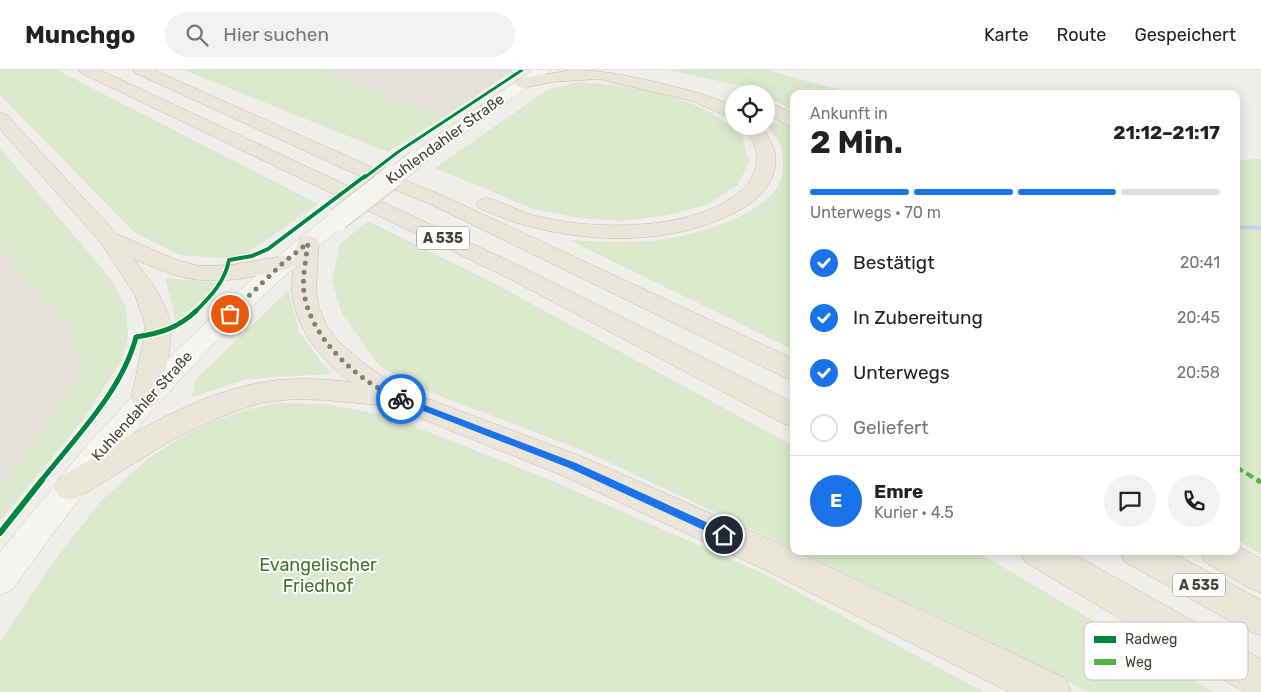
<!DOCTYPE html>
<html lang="de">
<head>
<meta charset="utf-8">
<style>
	body { margin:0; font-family:Rubik,sans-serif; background:#f2f2f2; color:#222; height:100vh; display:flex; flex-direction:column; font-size:19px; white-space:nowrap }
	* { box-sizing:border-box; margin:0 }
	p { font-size:16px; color:#767676 }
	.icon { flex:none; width:28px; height:28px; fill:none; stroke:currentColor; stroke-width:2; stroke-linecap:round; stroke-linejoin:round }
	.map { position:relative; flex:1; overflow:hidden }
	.side { position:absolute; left:790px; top:20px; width:450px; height:465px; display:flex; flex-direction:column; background:#fff; border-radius:10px; box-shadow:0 2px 12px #0003 }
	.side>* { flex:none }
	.fabs { position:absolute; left:725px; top:15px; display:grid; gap:10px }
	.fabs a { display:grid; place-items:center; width:50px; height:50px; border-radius:50%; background:#fff; box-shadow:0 2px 12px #0003; font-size:25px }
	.pin { position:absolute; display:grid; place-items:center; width:42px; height:42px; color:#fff; margin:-21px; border:2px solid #fff; border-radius:50%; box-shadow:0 1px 5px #0007 }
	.courier { position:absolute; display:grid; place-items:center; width:50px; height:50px; margin:-25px; border:4px solid #1a73e8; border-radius:50%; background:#fff; color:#222; box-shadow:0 1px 6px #0007 }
	.summary em { font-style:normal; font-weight:700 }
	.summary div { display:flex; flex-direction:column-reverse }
	.summary { display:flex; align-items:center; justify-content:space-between; height:85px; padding:0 20px }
	h1 { font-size:32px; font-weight:700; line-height:38px }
	.bar { display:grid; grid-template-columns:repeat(4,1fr); gap:8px 5px; align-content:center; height:60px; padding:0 20px }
	.bar i { height:6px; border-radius:4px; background:#e0e0e0 }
	.bar .active { background:#1a73e8 }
	.bar p { grid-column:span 4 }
	.line { display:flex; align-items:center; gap:12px; padding:0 20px; border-top:1px solid #e0e0e0 }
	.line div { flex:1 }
	.round { display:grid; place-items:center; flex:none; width:52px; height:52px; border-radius:26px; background:#f2f2f2 }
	ol { padding:0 20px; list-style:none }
	li { display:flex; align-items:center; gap:15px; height:55px }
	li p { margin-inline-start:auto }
	li .icon { padding:5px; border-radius:50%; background:#1a73e8; color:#fff; stroke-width:4 }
	li:last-child { color:#767676 }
	li i { width:28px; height:28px; border:2px solid #e0e0e0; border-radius:50% }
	header { display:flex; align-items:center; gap:30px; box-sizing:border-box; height:70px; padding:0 25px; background:#fff; border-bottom:1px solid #e0e0e0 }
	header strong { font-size:24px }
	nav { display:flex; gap:28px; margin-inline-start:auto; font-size:18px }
	.search { width:350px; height:45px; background:#f2f2f2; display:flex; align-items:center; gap:12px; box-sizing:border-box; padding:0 18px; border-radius:28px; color:#767676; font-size:19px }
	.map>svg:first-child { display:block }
	.residential { fill:#e3e1d8 }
	.green { fill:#dbe9cc }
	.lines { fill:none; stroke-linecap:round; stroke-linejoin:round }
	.stream { fill:#bed5eb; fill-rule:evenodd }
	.secondary-casing { stroke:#ceccc2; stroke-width:1 }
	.highway-casing { stroke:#c6bea7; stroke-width:1 }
	.secondary { fill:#f5f4ef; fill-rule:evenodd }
	.highway { fill:#ebe6da; fill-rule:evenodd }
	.secondary-bridge-far1-casing { stroke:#ceccc2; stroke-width:19; stroke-linecap:butt }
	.secondary-bridge-casing { stroke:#ceccc2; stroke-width:24; stroke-linecap:butt }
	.secondary-bridge-far1 { stroke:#f5f4ef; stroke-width:18 }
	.secondary-bridge { stroke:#f5f4ef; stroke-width:22 }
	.quiet-far1 { stroke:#57b346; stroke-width:4; stroke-dasharray:8 4; stroke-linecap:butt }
	.quiet { stroke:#57b346; stroke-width:5; stroke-dasharray:9 5; stroke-linecap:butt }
	.cycleway-far3-casing { stroke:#fff; stroke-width:5 }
	.cycleway-far2-casing { stroke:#fff; stroke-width:6 }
	.cycleway-far1-casing { stroke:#fff; stroke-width:8 }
	.cycleway-casing { stroke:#fff; stroke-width:9 }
	.cycleway-far3 { stroke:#00873e; stroke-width:3 }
	.cycleway-far2 { stroke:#00873e; stroke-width:4 }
	.cycleway-far1 { stroke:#00873e; stroke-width:5 }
	.cycleway { stroke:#00873e; stroke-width:6 }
	.route { fill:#1a73e8 }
	.done { stroke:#817e76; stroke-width:5; stroke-dasharray:0 9 }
	.labels { text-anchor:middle; stroke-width:4; stroke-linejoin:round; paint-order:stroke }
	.shield { fill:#fff; stroke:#7d7a73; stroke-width:1 }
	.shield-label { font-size:14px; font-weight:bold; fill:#454137 }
	.street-label { font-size:15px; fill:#454137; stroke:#fff }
	.near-park-label { font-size:18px; fill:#42742e; stroke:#fff }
	.key { fill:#fff; stroke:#c7c6c3; stroke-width:1 }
	.key-label { font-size:14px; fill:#454137 }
</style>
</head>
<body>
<header>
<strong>Munchgo</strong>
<div class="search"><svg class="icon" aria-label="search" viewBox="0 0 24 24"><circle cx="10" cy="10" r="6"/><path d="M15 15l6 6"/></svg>Hier suchen</div>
<nav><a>Karte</a><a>Route</a><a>Gespeichert</a></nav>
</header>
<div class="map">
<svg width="1261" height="622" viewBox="0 0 1261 622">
	<rect width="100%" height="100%" fill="#f0efeb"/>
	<path class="residential" d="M 324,0 L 514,0 L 445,46 L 337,8 Z
		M 0,172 L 21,206 L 71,258 L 82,300 L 0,419 Z"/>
	<path class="green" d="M 0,0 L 57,0 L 318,134 L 246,184 L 222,188 L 180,185 L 134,162 L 0,25 Z
		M 184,0 L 324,0 L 337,8 L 445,46 L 388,82 Z
		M 668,0 L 767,0 L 854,24 L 794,24 L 794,41 L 766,26 L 766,24 L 761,24 L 751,18 Z
		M 577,12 C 619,14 663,21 702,38 C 715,44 728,55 741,63 L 749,92 L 738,115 L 706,135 L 667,145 L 624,151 L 578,148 L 534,139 L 435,98 L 547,20 Z
		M 785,52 L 794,61 L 794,280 L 569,170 C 596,172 622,173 649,171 C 686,168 761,149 779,114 C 784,104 784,92 782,80 C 781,72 771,62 766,54 Z
		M 0,78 L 110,208 L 126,236 L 128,265 L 122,290 L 82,351 L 0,451 L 0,419 L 82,300 L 71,258 L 21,206 L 0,172 Z
		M 1261,89 L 1261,484 L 1236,469 L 1236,90 Z
		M 368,151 L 499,216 L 794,376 L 794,479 L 582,380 L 419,318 L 380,296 L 342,244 L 332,211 L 340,174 Z
		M 165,208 L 220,213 L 175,253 L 172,233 Z
		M 288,221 L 299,262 L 331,304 L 247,309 L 192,327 L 196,309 Z
		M 276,333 L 326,334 L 388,346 L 557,413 L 766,505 L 984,622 L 0,622 L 0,572 L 52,494 L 100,432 L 149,388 L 177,370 L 211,352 L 249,339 Z
		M 798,481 L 976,481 L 1213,622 L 1087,622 L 1042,597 Z"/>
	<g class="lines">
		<path class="stream" d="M 1236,155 L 1261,156 L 1261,160 L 1236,159 Z"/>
		<g class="secondary-casing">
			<path id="secondary" d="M 533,0 L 551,0 L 423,93 L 416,95 L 409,93 L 406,89 L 409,85 Z
				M 338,143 L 346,144 L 349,149 L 346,154 C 216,257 108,385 12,520 L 0,525 L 0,482 L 87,375 L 159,298 L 234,225 L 295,172 L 330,144 Z"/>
		</g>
		<g class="highway-casing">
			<path id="highway" d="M 79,0 L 100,0 L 524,198 L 794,333 L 794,357 L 784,354 L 508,208 L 81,3 Z
				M 133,0 L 154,0 L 367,95 L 446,127 L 794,289 L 794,310 L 784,307 L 432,135 L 353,103 L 135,3 Z
				M 572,0 C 604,0 626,6 656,12 C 683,19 709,24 734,37 L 734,49 L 689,30 L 598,9 L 552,12 L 523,18 L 517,16 L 515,13 L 517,10 L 523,8 Z
				M 766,30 L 794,44 L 794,57 L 788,56 L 766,43 Z
				M 0,43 L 6,44 L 117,164 L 174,189 L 199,196 L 231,195 L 283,186 L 291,188 L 295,193 L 291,198 C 260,206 224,214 192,209 C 172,206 153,197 134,189 C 149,210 172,236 171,264 C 170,285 163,308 159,329 L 155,336 L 145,339 L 135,336 L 131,329 L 145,264 L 144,251 L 135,225 L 101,173 L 0,59 Z
				M 741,56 L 760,56 C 775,72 781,92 770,112 C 759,131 739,142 719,150 C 647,180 549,171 479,138 L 476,134 L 479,130 L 486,128 C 501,131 514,139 529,144 C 588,161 693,163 742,120 C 755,108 761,88 753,71 C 750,66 745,62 741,56 Z
				M 308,166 L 316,168 L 319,173 L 316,221 L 319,238 L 327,256 L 338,271 L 366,295 L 402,319 L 583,387 L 787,477 L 1065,608 L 1071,622 L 1009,622 L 763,499 L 561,405 L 390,336 L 325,330 L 293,329 L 261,333 L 242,339 L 220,347 L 172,370 L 81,426 L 70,430 L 59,426 L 54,417 L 59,408 C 126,368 198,319 278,310 C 302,308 326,309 351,312 C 322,292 296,259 292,223 C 291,207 295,189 297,173 L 300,168 Z
				M 1236,475 L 1261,489 L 1261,523 L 1249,518 L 1205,492 L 1200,481 L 1236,481 Z
				M 1020,481 L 1068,481 L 1261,589 L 1261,622 L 1244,622 L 1025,492 Z
				M 1120,481 L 1169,481 L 1261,530 L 1261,566 L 1248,561 L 1125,492 Z"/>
		</g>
		<use href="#secondary" class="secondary"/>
		<use href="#highway" class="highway"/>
		<g class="secondary-bridge-far1-casing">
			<path id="secondary-bridge-far1" d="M 392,108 L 416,89"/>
		</g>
		<g class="secondary-bridge-casing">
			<path id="secondary-bridge" d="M 338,149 L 393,106"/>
		</g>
		<use href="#secondary-bridge-far1" class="secondary-bridge-far1"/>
		<use href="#secondary-bridge" class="secondary-bridge"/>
		<path class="quiet-far1" d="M 1236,397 L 1259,411"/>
		<path class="quiet" d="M 1257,410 L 1261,412"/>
		<g class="cycleway-far3-casing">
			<path id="cycleway-far3" d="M 364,108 L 398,82 L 522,0"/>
		</g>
		<g class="cycleway-far2-casing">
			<path id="cycleway-far2" d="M 195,242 C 210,227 225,212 229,190 L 252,186 L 268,179 L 365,106"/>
		</g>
		<g class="cycleway-far1-casing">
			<path id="cycleway-far1" d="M 41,411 C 75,368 122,321 136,267 C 161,263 178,258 196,241"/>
		</g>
		<g class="cycleway-casing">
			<path id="cycleway" d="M 0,463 L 42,410"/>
		</g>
		<use href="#cycleway-far3" class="cycleway-far3"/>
		<use href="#cycleway-far2" class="cycleway-far2"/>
		<use href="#cycleway-far1" class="cycleway-far1"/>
		<use href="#cycleway" class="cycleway"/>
	</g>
	<path class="route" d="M 401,326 L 576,393 L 728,462 L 729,465 L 728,468 L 721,468 L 569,398 L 398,331 L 398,327 Z"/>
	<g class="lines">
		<path class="done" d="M 230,244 L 283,193 L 308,173 C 306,189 302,208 304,223 C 311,269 359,313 401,329"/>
	</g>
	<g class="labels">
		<g class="shield">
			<rect x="417" y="156.5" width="52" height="23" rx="4"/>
			<rect x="1173" y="503.5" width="52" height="23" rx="4"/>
		</g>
		<g class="shield-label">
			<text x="443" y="173">A 535</text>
			<text x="1199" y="520">A 535</text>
		</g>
		<g class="street-label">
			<text transform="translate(445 69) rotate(-36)" y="5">Kuhlendahler Straße</text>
			<text transform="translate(142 336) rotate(-48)" y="5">Kuhlendahler Straße</text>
		</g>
		<g class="near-park-label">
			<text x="318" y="501">Evangelischer<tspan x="318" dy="21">Friedhof</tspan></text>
		</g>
	</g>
	<rect x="1084" y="552" width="164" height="58" rx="8" class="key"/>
	<rect x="1094" y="566" width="22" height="7" fill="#00873e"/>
	<rect x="1094" y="589" width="22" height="6" fill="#57b346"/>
	<g class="key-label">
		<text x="1125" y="574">Radweg</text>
		<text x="1125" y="597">Weg</text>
	</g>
</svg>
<div class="fabs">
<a><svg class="icon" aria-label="locate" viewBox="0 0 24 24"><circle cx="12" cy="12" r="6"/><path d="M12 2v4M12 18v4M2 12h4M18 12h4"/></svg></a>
</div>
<div class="pin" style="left:230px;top:244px;background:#ea580c"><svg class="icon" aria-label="bag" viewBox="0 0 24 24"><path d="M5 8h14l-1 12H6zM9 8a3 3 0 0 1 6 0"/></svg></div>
<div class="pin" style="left:724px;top:465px;background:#1f2937"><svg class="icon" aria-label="home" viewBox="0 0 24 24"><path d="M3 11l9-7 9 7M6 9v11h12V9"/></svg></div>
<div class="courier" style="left:401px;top:329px"><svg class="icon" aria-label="bike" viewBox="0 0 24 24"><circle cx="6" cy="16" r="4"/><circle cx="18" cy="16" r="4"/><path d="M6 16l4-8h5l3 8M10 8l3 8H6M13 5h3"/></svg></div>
<section class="side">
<div class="summary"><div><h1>2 Min.</h1><p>Ankunft in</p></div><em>21:12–21:17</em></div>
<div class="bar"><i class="active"></i><i class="active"></i><i class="active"></i><i></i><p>Unterwegs · 70 m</p></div>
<ol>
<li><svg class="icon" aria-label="check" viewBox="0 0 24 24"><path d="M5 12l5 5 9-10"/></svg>Bestätigt<p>20:41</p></li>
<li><svg class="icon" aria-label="check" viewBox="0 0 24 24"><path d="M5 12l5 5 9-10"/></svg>In Zubereitung<p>20:45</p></li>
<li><svg class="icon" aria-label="check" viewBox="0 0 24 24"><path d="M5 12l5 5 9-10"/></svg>Unterwegs<p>20:58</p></li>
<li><i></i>Geliefert</li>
</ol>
<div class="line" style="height:90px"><b class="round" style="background:#1a73e8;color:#fff">E</b><div><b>Emre</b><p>Kurier · 4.5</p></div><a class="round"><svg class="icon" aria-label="chat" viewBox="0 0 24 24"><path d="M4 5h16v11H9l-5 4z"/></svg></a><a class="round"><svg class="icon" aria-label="phone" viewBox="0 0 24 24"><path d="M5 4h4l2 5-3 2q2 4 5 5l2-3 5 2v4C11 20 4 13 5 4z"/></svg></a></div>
</section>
</div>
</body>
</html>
